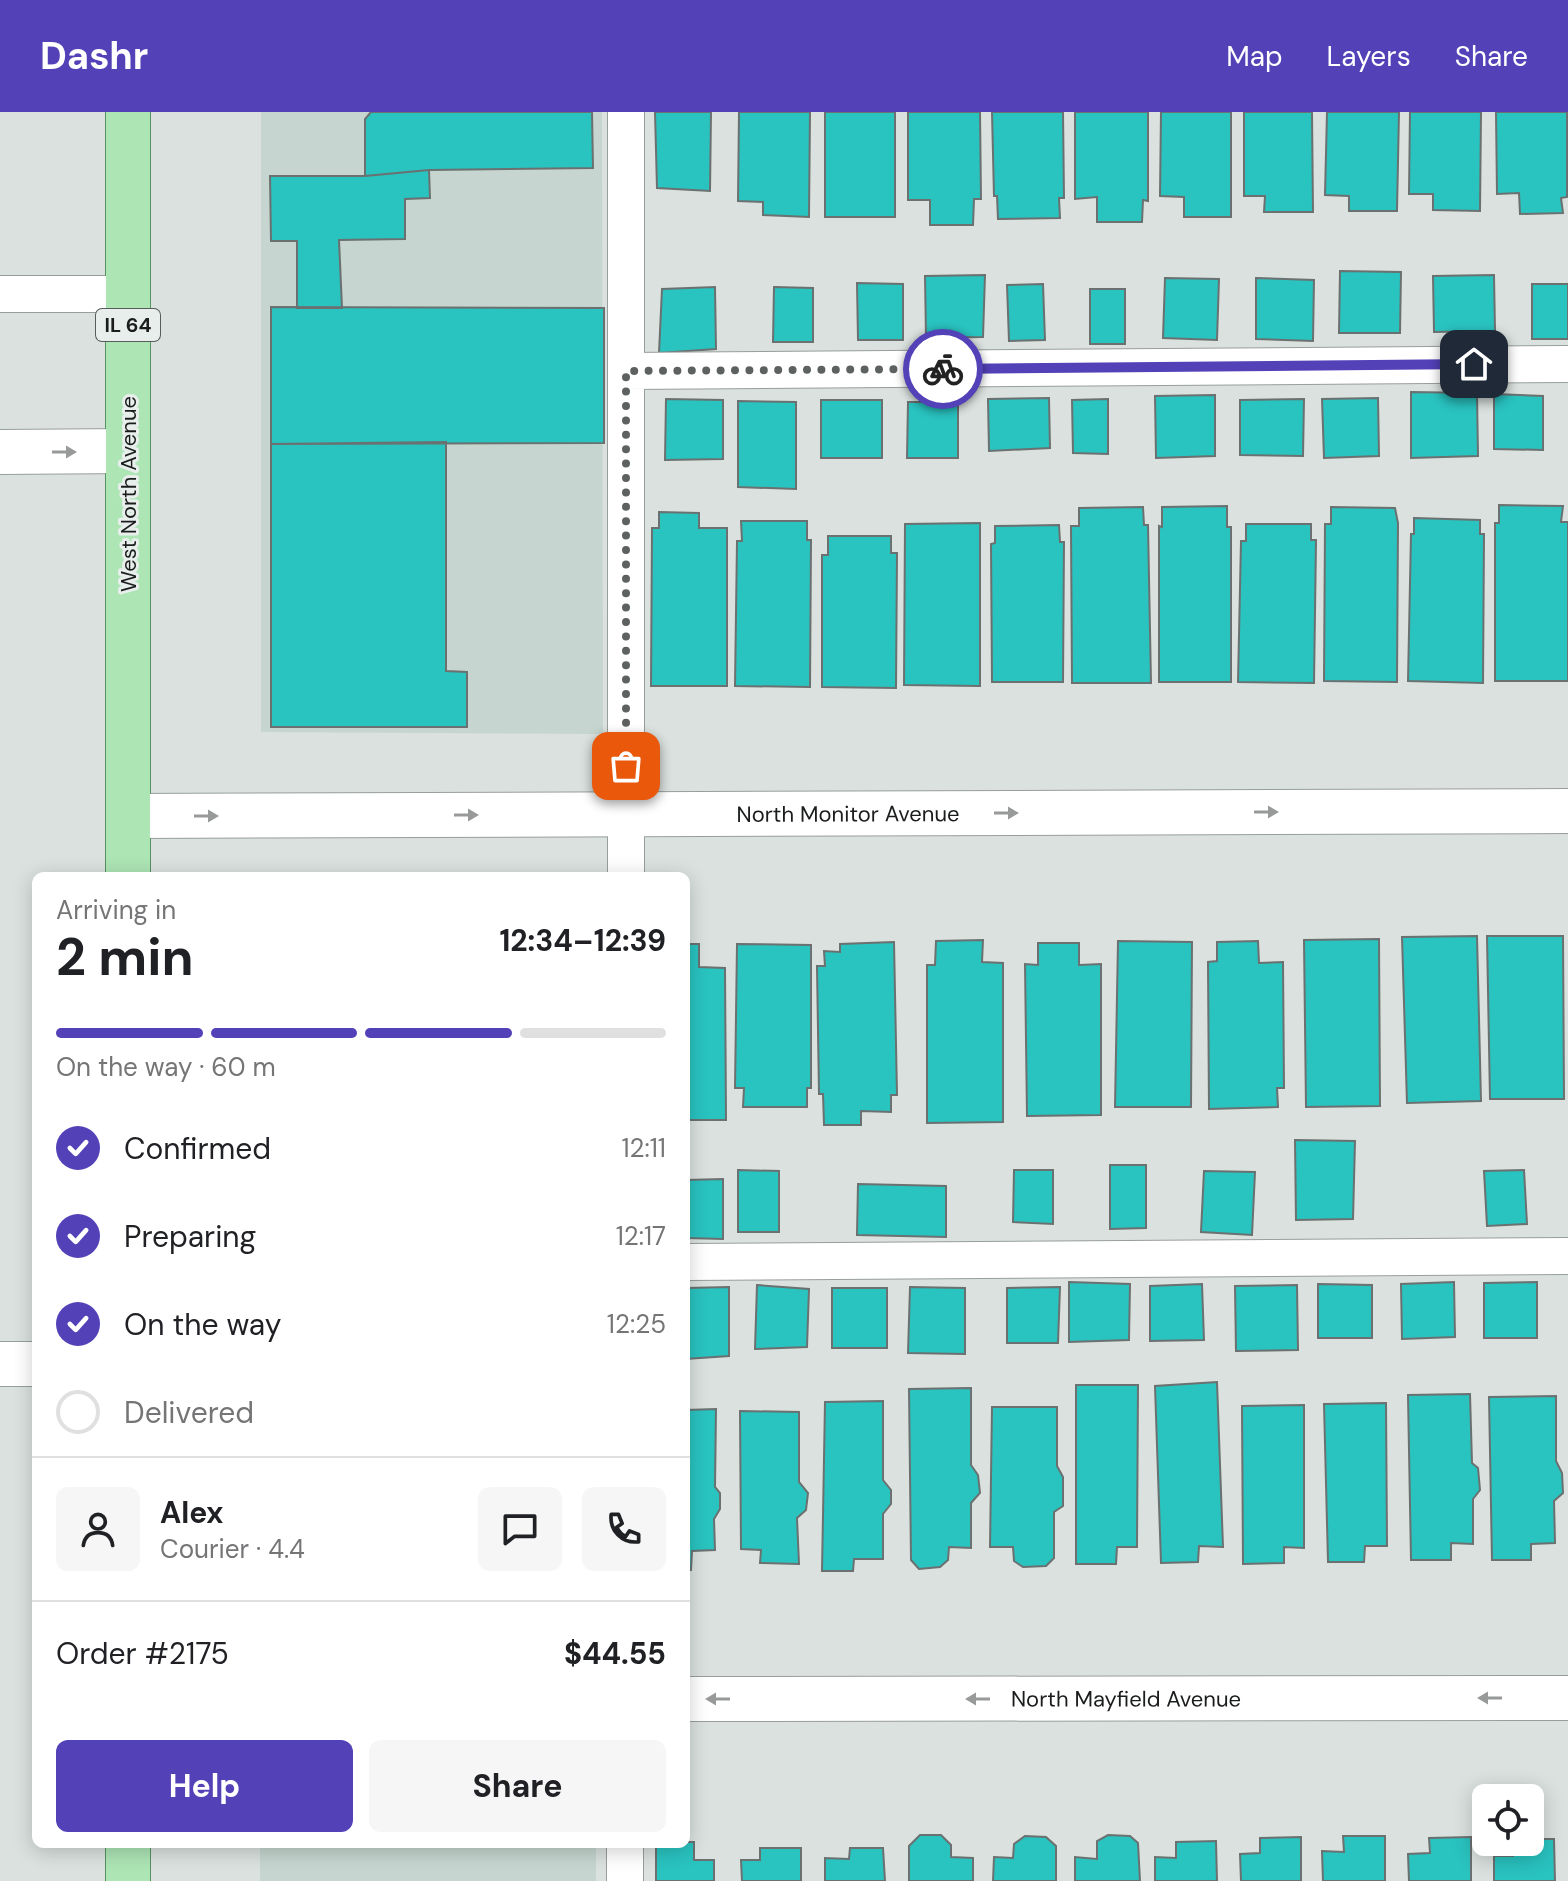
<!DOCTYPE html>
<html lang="en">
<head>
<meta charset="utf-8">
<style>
	body { margin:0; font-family:"DM Sans",sans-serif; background:#f6f6f6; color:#202124; height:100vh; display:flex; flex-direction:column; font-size:30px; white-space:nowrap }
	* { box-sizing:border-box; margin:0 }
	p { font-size:26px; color:#757577 }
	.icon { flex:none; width:44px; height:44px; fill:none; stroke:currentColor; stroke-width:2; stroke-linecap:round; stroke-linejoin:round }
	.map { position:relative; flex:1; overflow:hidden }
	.drawer { position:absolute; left:32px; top:760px; width:658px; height:976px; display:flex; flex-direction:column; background:#fff; border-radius:12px; box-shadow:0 4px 20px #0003 }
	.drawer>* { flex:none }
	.tools { position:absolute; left:1472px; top:1672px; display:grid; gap:16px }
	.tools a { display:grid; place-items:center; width:72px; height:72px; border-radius:12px; background:#fff; box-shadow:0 4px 20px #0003; font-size:40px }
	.pin { position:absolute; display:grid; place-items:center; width:68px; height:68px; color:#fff; margin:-34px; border-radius:16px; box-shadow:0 4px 12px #0006 }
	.courier { position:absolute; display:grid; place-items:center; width:80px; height:80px; margin:-40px; border:6px solid #5341b8; border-radius:50%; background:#fff; color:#222; box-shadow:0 2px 10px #0007 }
	.head em { font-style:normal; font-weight:700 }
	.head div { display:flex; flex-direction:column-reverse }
	.head { display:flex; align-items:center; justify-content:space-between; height:136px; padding:0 24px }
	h1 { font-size:52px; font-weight:700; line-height:60px }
	.bar { display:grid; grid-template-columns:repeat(4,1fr); gap:12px 8px; align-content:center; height:96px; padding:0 24px }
	.bar i { height:10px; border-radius:6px; background:#e0e0e0 }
	.bar .selected { background:#5341b8 }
	.bar p { grid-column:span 4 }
	.line { display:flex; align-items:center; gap:20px; padding:0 24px; border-top:2px solid #e0e0e0 }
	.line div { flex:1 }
	.round { display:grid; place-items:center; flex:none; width:84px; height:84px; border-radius:12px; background:#f6f6f6 }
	ol { padding:0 24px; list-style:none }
	li { display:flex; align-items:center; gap:24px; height:88px }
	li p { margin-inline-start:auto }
	li .icon { padding:8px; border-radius:50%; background:#5341b8; color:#fff; stroke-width:4 }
	li:last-child { color:#757577 }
	li i { width:44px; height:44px; border:4px solid #e0e0e0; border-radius:50% }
	.button { display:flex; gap:16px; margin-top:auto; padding:16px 24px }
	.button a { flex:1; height:92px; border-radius:12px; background:#5341b8; color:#fff; font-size:32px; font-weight:700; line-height:92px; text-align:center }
	.button a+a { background:#f6f6f6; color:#202124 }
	header { display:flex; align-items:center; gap:48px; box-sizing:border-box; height:112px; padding:0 40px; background:#5341b8; color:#fff }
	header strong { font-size:38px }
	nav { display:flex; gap:44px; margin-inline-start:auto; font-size:28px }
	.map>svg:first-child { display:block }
	.built { fill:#c6d5cf }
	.building { fill:#29c3c0; stroke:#6a7170; stroke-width:2 }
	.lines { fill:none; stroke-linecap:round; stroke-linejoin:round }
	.lane-casing { stroke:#989e9b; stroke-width:38 }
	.street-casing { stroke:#989e9b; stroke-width:46 }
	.primary-casing { stroke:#569460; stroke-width:46 }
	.lane { stroke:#fff; stroke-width:36 }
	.street { stroke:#fff; stroke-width:44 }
	.primary { stroke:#ade5b5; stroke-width:44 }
	.oneway { fill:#989999 }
	.done { stroke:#5d6260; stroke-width:8; stroke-dasharray:0 14.4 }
	.route { stroke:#5341b8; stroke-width:10 }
	.labels { text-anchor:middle; stroke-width:6; stroke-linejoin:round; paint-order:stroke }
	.shield { fill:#e7eeeb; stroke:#585c5a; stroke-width:2 }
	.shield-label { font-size:20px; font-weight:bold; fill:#1a1d1c }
	.street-label { font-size:22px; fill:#1a1d1c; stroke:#e7eeeb }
</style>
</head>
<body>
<header>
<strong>Dashr</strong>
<nav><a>Map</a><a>Layers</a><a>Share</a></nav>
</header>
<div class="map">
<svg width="1568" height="1769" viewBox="0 0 1568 1769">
	<rect width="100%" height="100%" fill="#dae1de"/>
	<path class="built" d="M 261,0 L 602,0 L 603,622 L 261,620 Z
		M 260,1732 L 596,1732 L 596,1769 L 260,1769 Z"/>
	<path class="building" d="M 371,0 L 592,0 L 593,56 L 429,58 L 365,64 L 365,7 Z
		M 655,0 L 711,0 L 710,79 L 657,76 Z
		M 739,0 L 810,0 L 809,105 L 763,103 L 763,90 L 738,89 Z
		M 825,0 L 895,0 L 895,105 L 825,105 Z
		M 908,0 L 980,0 L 981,87 L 974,87 L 973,113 L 930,113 L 930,88 L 908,88 Z
		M 992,0 L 1063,0 L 1064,86 L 1059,86 L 1060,106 L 998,107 L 997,84 L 994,84 Z
		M 1075,0 L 1148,0 L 1148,89 L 1143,88 L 1142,110 L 1097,110 L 1097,85 L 1075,87 Z
		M 1161,0 L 1231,0 L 1231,105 L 1184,105 L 1184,85 L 1160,84 Z
		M 1244,0 L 1312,0 L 1313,100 L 1264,100 L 1265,84 L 1244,84 Z
		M 1327,0 L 1399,0 L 1397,99 L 1349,99 L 1349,84 L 1325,83 Z
		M 1410,0 L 1481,0 L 1480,99 L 1433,98 L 1433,82 L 1409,82 Z
		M 1496,0 L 1567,0 L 1567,85 L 1561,86 L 1563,101 L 1520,102 L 1519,81 L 1497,82 Z
		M 429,58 L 430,86 L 405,87 L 405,127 L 339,128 L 342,196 L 297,196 L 297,129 L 271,129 L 270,64 L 365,64 Z
		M 1340,159 L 1401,160 L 1400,221 L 1339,221 Z
		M 985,163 L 983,225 L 926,226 L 925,164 Z
		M 1494,163 L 1495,219 L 1434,220 L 1433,164 Z
		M 1165,166 L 1219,167 L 1217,228 L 1163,226 Z
		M 1256,166 L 1314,168 L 1313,229 L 1256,227 Z
		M 857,171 L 903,172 L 903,228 L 858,228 Z
		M 1043,172 L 1045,228 L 1009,229 L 1007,173 Z
		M 1532,172 L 1568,172 L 1568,227 L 1532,227 Z
		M 715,175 L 716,237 L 659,241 L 662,177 Z
		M 774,175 L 813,176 L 813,230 L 773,230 Z
		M 1090,177 L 1125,177 L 1125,232 L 1090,232 Z
		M 271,195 L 604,196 L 604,331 L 271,332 Z
		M 1411,280 L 1477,281 L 1478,344 L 1411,346 Z
		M 1494,282 L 1543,284 L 1543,338 L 1494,337 Z
		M 1215,283 L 1215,344 L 1156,346 L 1155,284 Z
		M 1049,286 L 1050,336 L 989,339 L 988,287 Z
		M 1378,286 L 1379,344 L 1324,346 L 1322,287 Z
		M 666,287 L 723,288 L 723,347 L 665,348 Z
		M 1108,287 L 1108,342 L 1073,341 L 1072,288 Z
		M 1304,287 L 1303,344 L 1240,343 L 1240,288 Z
		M 821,288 L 882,288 L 882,346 L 821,346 Z
		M 738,289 L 796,290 L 796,377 L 738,375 Z
		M 908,290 L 958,290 L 958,346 L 907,346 Z
		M 446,330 L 446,559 L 467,560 L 467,615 L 271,615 L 271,332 Z
		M 1499,393 L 1563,394 L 1561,410 L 1568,410 L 1568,569 L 1495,569 L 1495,411 L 1499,411 Z
		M 1227,394 L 1227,415 L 1231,415 L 1231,570 L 1159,570 L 1159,414 L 1162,415 L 1162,395 Z
		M 1143,395 L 1144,413 L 1148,413 L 1151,571 L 1072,571 L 1071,414 L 1079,414 L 1079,396 Z
		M 1331,395 L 1395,396 L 1398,411 L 1397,570 L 1324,569 L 1325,412 L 1331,412 Z
		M 659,400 L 699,401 L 699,416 L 727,416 L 727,574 L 651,574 L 652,416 L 659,416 Z
		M 1414,406 L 1480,408 L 1480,422 L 1484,422 L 1483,571 L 1408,569 L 1411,422 L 1414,422 Z
		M 741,409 L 807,409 L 807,428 L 811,428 L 810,575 L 735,574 L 737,429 L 742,429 Z
		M 980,411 L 980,574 L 904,573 L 905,412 Z
		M 1246,412 L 1311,412 L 1311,428 L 1316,428 L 1314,571 L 1238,570 L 1241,429 L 1246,429 Z
		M 1059,413 L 1060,430 L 1064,430 L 1063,570 L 992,570 L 991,432 L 995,431 L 995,414 Z
		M 828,424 L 891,424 L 891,441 L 897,441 L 896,576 L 822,575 L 822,443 L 828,443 Z
		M 1477,824 L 1481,989 L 1407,991 L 1402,825 Z
		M 1487,824 L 1563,824 L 1564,987 L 1490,987 Z
		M 1379,827 L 1380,994 L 1306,995 L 1304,828 Z
		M 983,828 L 982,850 L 1003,851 L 1003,1010 L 927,1011 L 927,853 L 935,853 L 936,829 Z
		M 1118,829 L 1192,830 L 1191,995 L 1115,995 Z
		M 1258,829 L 1259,851 L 1283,850 L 1284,976 L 1277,976 L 1278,995 L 1209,997 L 1208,850 L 1217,849 L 1217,830 Z
		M 894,830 L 897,983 L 891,983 L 891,1000 L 861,999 L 861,1013 L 824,1013 L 823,982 L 819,982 L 817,854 L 825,854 L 824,839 L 840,840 L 840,832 Z
		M 1038,831 L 1079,831 L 1079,853 L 1101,852 L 1101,1003 L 1027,1004 L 1025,852 L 1038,853 Z
		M 686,832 L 699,832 L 699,855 L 725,856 L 726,1008 L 686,1008 Z
		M 737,832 L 811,833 L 811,976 L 807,976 L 807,995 L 743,995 L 744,976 L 735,976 Z
		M 1295,1028 L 1355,1029 L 1353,1107 L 1296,1108 Z
		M 1110,1053 L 1146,1053 L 1146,1116 L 1110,1117 Z
		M 738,1058 L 779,1059 L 779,1120 L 738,1120 Z
		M 1014,1058 L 1053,1058 L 1053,1112 L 1013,1110 Z
		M 1524,1058 L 1527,1112 L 1487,1114 L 1484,1059 Z
		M 1204,1059 L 1255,1060 L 1252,1123 L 1201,1120 Z
		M 723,1067 L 723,1127 L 686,1126 L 686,1068 Z
		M 858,1072 L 946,1074 L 946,1125 L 857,1123 Z
		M 1069,1170 L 1130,1172 L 1129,1228 L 1069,1230 Z
		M 1454,1170 L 1455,1225 L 1402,1227 L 1401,1172 Z
		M 1537,1170 L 1537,1226 L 1484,1226 L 1484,1171 Z
		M 1202,1172 L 1204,1228 L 1150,1229 L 1150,1174 Z
		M 1318,1172 L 1372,1173 L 1372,1226 L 1318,1226 Z
		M 757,1173 L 809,1177 L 807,1235 L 755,1237 Z
		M 1297,1173 L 1298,1238 L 1236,1239 L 1235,1174 Z
		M 729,1175 L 729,1244 L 686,1247 L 686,1176 Z
		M 910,1175 L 965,1176 L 965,1242 L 908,1241 Z
		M 1060,1175 L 1058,1231 L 1007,1231 L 1007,1176 Z
		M 832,1176 L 887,1176 L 887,1236 L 832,1236 Z
		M 1217,1270 L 1223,1435 L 1199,1434 L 1198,1450 L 1161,1451 L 1155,1274 Z
		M 1076,1273 L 1138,1273 L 1137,1435 L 1117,1435 L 1116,1452 L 1076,1452 Z
		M 971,1276 L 971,1353 L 978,1363 L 980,1381 L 971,1391 L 971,1436 L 949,1435 L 948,1448 L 940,1455 L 919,1457 L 911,1448 L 909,1277 Z
		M 1470,1282 L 1472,1351 L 1478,1356 L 1480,1378 L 1473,1387 L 1473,1432 L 1451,1431 L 1451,1448 L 1411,1448 L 1408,1283 Z
		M 1556,1284 L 1556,1349 L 1562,1361 L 1563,1381 L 1554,1389 L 1555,1431 L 1531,1432 L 1531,1448 L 1492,1448 L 1489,1285 Z
		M 883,1289 L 883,1368 L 891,1378 L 891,1392 L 883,1402 L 883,1447 L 854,1447 L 853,1459 L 822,1459 L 825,1290 Z
		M 1386,1291 L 1387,1434 L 1365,1434 L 1364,1450 L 1328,1450 L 1324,1292 Z
		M 1304,1293 L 1304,1436 L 1284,1435 L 1284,1451 L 1243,1452 L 1242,1294 Z
		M 992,1295 L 1057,1295 L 1057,1354 L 1063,1365 L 1063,1394 L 1054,1400 L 1054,1446 L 1046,1454 L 1023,1455 L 1014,1449 L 1013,1435 L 990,1435 Z
		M 716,1297 L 715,1375 L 720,1381 L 720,1397 L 714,1407 L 715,1438 L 692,1439 L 691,1458 L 686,1458 L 686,1298 Z
		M 740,1299 L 799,1300 L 799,1370 L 808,1381 L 806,1398 L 797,1406 L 799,1452 L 760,1451 L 761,1438 L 741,1437 Z
		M 920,1723 L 941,1723 L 951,1733 L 951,1745 L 973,1746 L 973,1769 L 909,1769 L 909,1734 Z
		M 1108,1723 L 1130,1724 L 1138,1731 L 1140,1769 L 1075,1769 L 1075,1745 L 1097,1747 L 1097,1729 Z
		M 1025,1724 L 1046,1725 L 1056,1734 L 1056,1769 L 993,1769 L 994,1745 L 1013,1746 L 1014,1732 Z
		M 1343,1724 L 1385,1724 L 1385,1769 L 1323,1769 L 1322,1739 L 1344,1740 Z
		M 1301,1725 L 1301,1769 L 1241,1769 L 1240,1742 L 1260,1741 L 1260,1726 Z
		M 1471,1725 L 1471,1769 L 1409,1769 L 1408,1742 L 1430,1741 L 1429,1726 Z
		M 1530,1727 L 1554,1727 L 1555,1769 L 1494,1769 L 1494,1744 L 1513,1744 L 1514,1730 L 1530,1730 Z
		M 1216,1729 L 1217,1769 L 1155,1769 L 1155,1745 L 1176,1746 L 1176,1730 Z
		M 686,1730 L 694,1730 L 694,1748 L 714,1748 L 714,1769 L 656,1769 L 656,1732 L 686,1732 Z
		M 760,1736 L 801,1736 L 801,1769 L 742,1769 L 741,1748 L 760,1748 Z
		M 850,1736 L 883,1736 L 885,1769 L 825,1769 L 825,1746 L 849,1747 Z"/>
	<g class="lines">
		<g class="lane-casing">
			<path id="lane" d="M 0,182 L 128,182
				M 626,259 L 1568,252
				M 626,764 L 626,0
				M 686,1150 L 1568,1144
				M 625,1732 L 625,1769"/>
		</g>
		<g class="street-casing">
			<g id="street">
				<path d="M 0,340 L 128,339"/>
				<path id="s1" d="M 128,704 L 1568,699"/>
				<path d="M 0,1252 L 36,1252"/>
				<path id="s2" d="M 686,1587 L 1568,1586"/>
			</g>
		</g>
		<g class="primary-casing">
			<path id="primary" d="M 128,764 L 128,0
				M 128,1732 L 128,1769"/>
		</g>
		<use href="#lane" class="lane"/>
		<use href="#street" class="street"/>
		<use href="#primary" class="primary"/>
	</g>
	<defs><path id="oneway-solid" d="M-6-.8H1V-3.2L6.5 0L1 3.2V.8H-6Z" transform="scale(2)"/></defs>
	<g class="oneway">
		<use href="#oneway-solid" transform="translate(64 340)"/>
		<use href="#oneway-solid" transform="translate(1266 700)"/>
		<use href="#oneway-solid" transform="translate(1006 701)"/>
		<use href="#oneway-solid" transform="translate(466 703)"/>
		<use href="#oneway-solid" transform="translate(206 704)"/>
		<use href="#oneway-solid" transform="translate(1490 1586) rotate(180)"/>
		<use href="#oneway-solid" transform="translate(718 1587) rotate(180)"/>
		<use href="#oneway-solid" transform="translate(978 1587) rotate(180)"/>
	</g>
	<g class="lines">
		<path class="done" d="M 626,654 L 626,259 L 943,257"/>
		<path class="route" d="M 943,257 L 1474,252"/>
	</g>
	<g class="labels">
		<rect class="shield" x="96" y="197" width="64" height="32" rx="6"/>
		<g class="shield-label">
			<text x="128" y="220">IL 64</text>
		</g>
		<g class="street-label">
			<text transform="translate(128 382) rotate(-90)" y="8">West North Avenue</text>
			<text dy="8" stroke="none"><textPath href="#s1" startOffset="720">North Monitor Avenue</textPath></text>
			<text dy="8" stroke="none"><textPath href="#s2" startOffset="440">North Mayfield Avenue</textPath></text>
		</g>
	</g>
</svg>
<div class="tools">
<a><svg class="icon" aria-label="locate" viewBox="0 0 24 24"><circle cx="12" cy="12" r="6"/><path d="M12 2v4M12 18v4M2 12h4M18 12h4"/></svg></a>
</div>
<div class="pin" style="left:626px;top:654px;background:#ea580c"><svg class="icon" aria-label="bag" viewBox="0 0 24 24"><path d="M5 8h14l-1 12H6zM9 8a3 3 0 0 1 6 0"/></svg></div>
<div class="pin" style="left:1474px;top:252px;background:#1f2937"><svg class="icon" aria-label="home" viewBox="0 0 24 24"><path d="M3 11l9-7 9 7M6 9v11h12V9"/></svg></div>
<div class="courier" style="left:943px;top:257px"><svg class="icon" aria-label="bike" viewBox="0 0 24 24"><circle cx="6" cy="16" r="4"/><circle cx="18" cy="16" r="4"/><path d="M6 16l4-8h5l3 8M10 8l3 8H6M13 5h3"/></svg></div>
<section class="drawer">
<div class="head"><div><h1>2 min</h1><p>Arriving in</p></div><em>12:34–12:39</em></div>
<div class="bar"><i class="selected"></i><i class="selected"></i><i class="selected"></i><i></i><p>On the way · 60 m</p></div>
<ol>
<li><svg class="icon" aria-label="check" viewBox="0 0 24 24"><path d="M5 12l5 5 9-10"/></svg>Confirmed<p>12:11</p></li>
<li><svg class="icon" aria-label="check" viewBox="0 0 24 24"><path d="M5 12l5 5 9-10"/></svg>Preparing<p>12:17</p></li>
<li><svg class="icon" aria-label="check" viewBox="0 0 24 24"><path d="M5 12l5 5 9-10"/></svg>On the way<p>12:25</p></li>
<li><i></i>Delivered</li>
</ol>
<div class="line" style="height:144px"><a class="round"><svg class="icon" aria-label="person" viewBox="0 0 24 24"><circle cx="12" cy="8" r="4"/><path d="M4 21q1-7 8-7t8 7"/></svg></a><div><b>Alex</b><p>Courier · 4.4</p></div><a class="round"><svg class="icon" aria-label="chat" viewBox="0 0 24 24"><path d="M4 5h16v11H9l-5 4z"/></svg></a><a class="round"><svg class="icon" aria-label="phone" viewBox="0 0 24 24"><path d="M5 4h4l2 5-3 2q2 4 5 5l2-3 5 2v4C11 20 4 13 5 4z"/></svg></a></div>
<div class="line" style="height:104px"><div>Order #2175</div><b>$44.55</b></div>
<div class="button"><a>Help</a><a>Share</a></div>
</section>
</div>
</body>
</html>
